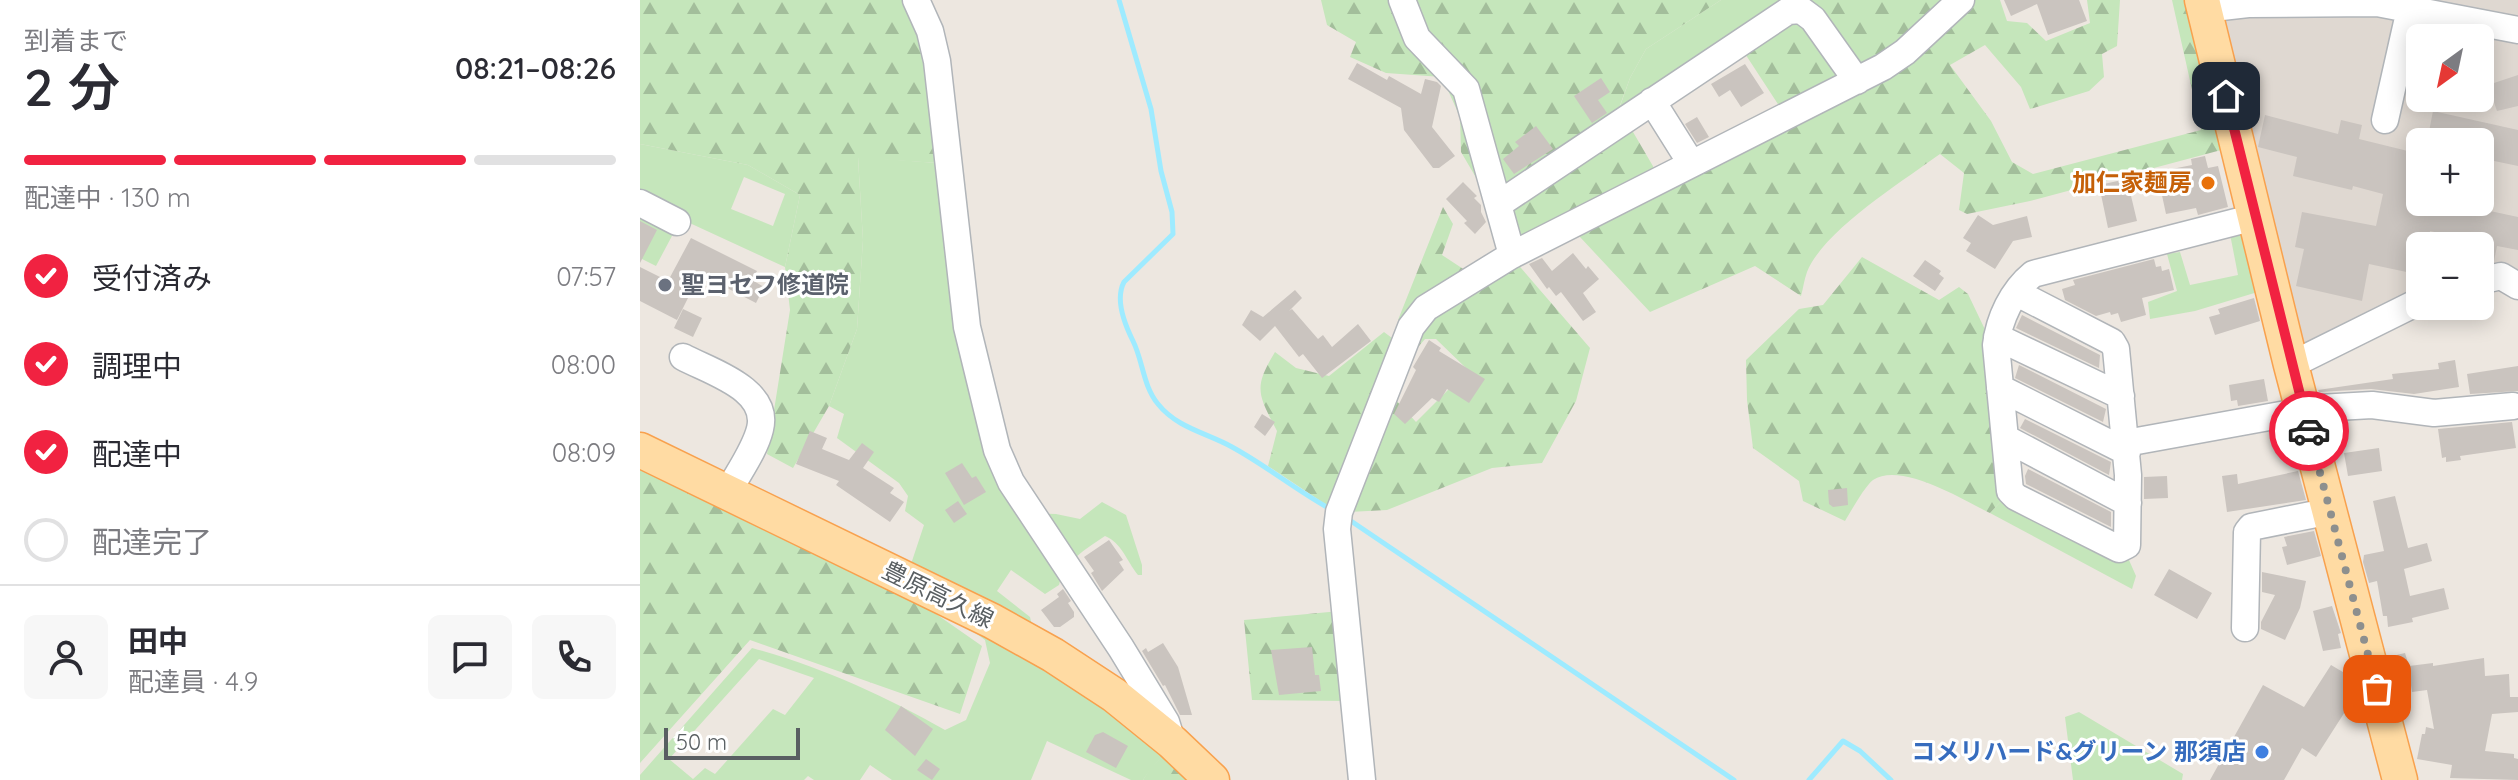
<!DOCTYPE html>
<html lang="ja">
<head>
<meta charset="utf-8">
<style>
	body { margin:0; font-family:Quicksand,"Noto Sans JP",sans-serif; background:#f7f7f7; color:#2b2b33; height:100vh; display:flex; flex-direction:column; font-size:30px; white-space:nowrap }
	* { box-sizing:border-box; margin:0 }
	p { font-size:26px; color:#7c7c81 }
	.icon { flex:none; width:44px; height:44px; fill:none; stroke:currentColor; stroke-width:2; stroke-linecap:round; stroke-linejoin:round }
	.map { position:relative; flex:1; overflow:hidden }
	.side { display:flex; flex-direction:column; background:#fff; width:640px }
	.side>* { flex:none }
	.needle { width:52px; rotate:213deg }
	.tools { position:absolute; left:1766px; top:24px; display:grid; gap:16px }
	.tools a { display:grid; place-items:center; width:88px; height:88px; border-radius:12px; background:#fff; box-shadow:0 4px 20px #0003; font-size:40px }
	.scale { position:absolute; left:24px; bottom:20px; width:136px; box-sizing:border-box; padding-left:8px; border:4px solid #595f62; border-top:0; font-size:22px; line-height:28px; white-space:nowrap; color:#595f62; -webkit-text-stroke:6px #fff; paint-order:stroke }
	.pin { position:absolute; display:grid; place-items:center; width:68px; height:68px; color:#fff; margin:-34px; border-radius:16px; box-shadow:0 4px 12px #0006 }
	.courier { position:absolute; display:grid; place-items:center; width:80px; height:80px; margin:-40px; border:6px solid #f12241; border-radius:50%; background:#fff; color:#222; box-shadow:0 2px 10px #0007 }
	.head em { font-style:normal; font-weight:600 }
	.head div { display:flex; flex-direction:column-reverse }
	.head { display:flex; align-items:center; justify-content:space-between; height:136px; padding:0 24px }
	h1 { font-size:52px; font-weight:600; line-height:60px }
	.bar { display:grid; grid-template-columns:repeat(4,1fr); gap:12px 8px; align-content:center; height:96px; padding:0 24px }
	.bar i { height:10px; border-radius:6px; background:#e1e1e2 }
	.bar .on { background:#f12241 }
	.bar p { grid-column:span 4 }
	.line { display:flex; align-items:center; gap:20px; padding:0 24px; border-top:2px solid #e1e1e2 }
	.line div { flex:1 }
	.round { display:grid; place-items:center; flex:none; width:84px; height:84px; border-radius:12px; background:#f7f7f7 }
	ol { padding:0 24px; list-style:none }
	li { display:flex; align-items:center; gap:24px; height:88px }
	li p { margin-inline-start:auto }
	li .icon { padding:8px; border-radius:50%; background:#f12241; color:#fff; stroke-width:4 }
	li:last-child { color:#7c7c81 }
	li i { width:44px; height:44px; border:4px solid #e1e1e2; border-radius:50% }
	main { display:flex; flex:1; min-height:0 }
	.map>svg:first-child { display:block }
	.education { fill:#dfd8d1; fill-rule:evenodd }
	.green { fill:#c5e6bb; fill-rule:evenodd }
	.forest { fill:url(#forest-firs) }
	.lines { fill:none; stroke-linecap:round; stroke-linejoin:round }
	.stream { stroke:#9eebff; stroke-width:5 }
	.building { fill:#cac4bf }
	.minor-casing { stroke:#b1b5b9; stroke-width:29 }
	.major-casing { stroke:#f8a14e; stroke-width:37 }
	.minor { stroke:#fff; stroke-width:26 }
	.major { stroke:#ffdba3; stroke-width:34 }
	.done { stroke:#8d8f8e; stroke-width:8; stroke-dasharray:0 14.4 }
	.route { stroke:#f12241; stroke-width:10 }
	.food-dot { fill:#e8710a; stroke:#fff; stroke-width:3 }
	.worship-dot { fill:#6b7280; stroke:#fff; stroke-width:3 }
	.shop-dot { fill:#3f7fe0; stroke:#fff; stroke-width:3 }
	.labels { text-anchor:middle; stroke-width:6; stroke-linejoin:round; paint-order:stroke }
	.food-label { font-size:24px; font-weight:bold; fill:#c56008; stroke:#fff; text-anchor:end }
	.worship-label { font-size:24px; font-weight:bold; fill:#5b616d; stroke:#fff; text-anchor:start }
	.street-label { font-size:24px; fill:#595f62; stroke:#fff }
	.shop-label { font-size:24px; font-weight:bold; fill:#366cbe; stroke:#fff; text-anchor:end }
</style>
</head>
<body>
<main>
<section class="side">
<div class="head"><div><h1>2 分</h1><p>到着まで</p></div><em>08:21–08:26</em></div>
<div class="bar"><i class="on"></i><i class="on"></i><i class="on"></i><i></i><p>配達中 · 130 m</p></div>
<ol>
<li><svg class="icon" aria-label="check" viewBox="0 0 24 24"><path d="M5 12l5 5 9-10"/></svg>受付済み<p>07:57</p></li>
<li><svg class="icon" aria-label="check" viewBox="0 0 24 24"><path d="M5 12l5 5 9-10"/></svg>調理中<p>08:00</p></li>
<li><svg class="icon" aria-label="check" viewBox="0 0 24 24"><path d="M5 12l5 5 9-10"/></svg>配達中<p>08:09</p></li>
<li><i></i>配達完了</li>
</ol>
<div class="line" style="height:144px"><a class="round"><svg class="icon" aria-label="person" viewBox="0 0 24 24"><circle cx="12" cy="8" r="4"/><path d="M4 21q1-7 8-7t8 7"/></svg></a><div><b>田中</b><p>配達員 · 4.9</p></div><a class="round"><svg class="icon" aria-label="chat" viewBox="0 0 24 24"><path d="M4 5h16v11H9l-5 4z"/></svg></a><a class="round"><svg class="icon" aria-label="phone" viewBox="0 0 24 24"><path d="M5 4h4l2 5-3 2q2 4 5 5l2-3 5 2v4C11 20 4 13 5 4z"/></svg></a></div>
</section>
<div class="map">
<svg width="1878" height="780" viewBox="0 0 1878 780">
	<defs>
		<pattern id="forest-firs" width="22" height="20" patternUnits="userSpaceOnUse" patternTransform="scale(2)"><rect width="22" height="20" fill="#c5e6bb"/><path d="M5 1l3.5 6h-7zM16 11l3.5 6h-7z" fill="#a3be9b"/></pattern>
	</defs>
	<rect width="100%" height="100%" fill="#ede7e0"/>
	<path class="education" d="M 1577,0 L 1878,0 L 1878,273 L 1840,274 L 1840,246 L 1780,246 L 1780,292 L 1664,346 ZM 1780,38 L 1840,38 L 1840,98 L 1780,98 ZM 1780,142 L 1840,142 L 1840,202 L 1780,202 Z"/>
	<path class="green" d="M 1081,0 L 1141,0 L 979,109 L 990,78 L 1006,49 Z
		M 0,144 L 108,165 L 160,195 L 145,267 L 41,219 L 16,266 L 0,258 ZM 104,177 L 145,194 L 133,226 L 91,209 Z
		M 218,157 L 297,163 L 317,255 L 385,513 L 416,514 L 440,519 L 462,502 L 486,515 L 502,565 L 502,575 L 498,575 C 486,560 482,543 465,536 C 445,550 425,560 419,585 L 405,594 L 371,570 L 357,591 L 390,617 L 393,630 L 442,690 L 527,753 L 512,767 L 503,780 L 491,780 L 407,741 L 391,780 L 252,780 L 230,765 L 220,780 L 174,780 L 168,776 L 164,780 L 0,780 L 0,775 L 112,648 C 179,666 245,696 305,730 L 326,720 L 350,663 L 345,640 L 292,600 L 271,564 L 284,525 L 265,511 L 268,496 L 259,483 L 197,438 L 204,414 L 189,406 L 217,329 L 223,240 ZM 119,659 L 174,678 L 145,715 L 133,709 L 75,774 L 65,768 L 53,779 L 29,759 Z
		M 1606,227 L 1621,291 L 1555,311 L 1510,319 L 1508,302 L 1537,291 L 1527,254 L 1540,252 L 1550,285 L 1598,275 L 1589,229 Z
		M 1367,495 L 1489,560 L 1496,576 L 1492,589 L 1350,513 Z
		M 1439,712 L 1543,774 L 1542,780 L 1433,780 L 1425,717 Z"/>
	<path class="forest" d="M 0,0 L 272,0 L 286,35 L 298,163 L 218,158 L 223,240 L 217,329 L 189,406 L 153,468 L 127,454 L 150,310 L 145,267 L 160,195 L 108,165 L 0,144 Z
		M 681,0 L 1081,0 L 1006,49 L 990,78 L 979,108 L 1024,185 L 1151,124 L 1100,46 L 1141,0 L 1360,0 L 1367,21 L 1387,23 L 1406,41 L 1450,23 L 1447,0 L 1480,0 L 1477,46 L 1462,54 L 1464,77 L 1449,91 L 1390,109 L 1381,87 L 1345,45 L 1310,65 L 1351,121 L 1372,162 L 1393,174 L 1561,130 L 1532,0 L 1551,0 L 1585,149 L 1390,201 L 1327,214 L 1319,210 L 1324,173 L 1300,154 C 1263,181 1183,231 1167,272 C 1164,280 1163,289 1161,296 L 1115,266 L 1010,312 L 926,222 L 875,244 L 821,152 L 820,117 L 802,77 L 746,73 L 710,57 L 716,42 L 687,25 Z
		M 803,207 L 813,224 L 802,255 L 840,280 L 875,261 L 950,348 L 936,401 L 902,463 L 852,468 L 747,510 L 709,512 L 685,504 L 628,466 L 637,431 C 618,394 613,388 635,352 L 656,368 L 689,376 L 744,332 L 752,338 L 754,398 L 776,422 L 828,370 L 796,339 L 785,339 L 773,353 L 774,334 L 758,320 Z
		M 1222,257 L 1299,300 L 1319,287 L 1328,294 L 1350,340 L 1367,495 L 1350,513 C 1325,501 1261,461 1233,480 C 1225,486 1211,511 1205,521 L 1163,501 L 1159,481 L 1113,448 L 1107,400 L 1106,360 L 1159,309 L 1183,305 Z
		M 0,465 L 266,593 L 342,646 L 320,714 L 110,640 L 0,763 Z
		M 700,611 L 708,701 L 612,700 L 604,620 Z
		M 527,753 L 555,780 L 503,780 L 511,767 Z"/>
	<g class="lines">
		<path class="stream" d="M 479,0 L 511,109 L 521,171 L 532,212 L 533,234 L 484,282 C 475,299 485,325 493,341 C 503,361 503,386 518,404 C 537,428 567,433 592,447 C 627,466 657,491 692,510
			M 708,519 L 1094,780
			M 1169,780 L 1203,741 L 1220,751 L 1251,780"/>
	</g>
	<path class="building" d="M 1364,0 L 1439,0 L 1447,21 L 1408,35 L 1397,4 L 1371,16 Z
		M 717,63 L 747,80 L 749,76 L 781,94 L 785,79 L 797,82 L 801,86 L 792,127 L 815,156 L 799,168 L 793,168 L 764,130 L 761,108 L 708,79 Z
		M 1105,64 L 1124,93 L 1101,107 L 1090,90 L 1079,97 L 1071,84 Z
		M 1878,75 L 1878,106 L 1857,111 L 1848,85 Z
		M 961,78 L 970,92 L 958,100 L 967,113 L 952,123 L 934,96 Z
		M 1793,111 L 1878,130 L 1878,166 L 1840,158 L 1840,142 L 1787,142 Z
		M 1625,115 L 1698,134 L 1701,120 L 1722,125 L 1719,139 L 1780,154 L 1780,202 L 1808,202 L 1878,217 L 1878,250 L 1857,246 L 1854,261 L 1840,260 L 1840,242 L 1790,231 L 1787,246 L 1780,246 L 1780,270 L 1777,269 L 1776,274 L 1729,264 L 1722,301 L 1656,286 L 1664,249 L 1655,247 L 1662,212 L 1736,226 L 1743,194 L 1713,186 L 1712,190 L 1653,176 L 1657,157 L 1618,147 Z
		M 1057,117 L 1069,137 L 1057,143 L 1045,124 Z
		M 896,126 L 913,149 L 874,174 L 863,159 L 879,146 L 875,142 Z
		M 1565,156 L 1568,168 L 1578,166 L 1588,207 L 1558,215 L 1556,208 L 1526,214 L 1517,172 L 1552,165 L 1551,159 Z
		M 1487,179 L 1497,221 L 1468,228 L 1459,185 Z
		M 823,182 L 837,196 L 834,198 L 841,205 L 841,212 L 846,222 L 835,234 L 824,223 L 827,221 L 806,199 Z
		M 1338,215 L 1353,225 L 1387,216 L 1392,237 L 1373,241 L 1355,269 L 1326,251 L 1331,243 L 1323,238 Z
		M 0,221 L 17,230 L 0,263 Z
		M 51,238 L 117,271 L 112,280 L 124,287 L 116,303 L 60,274 L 37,320 L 0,301 L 0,267 L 28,281 Z
		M 933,253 L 946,269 L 948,266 L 959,279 L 943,293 L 956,312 L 943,321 L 921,292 L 916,296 L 909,287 L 907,289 L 889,264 L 902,258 L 912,271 Z
		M 1514,259 L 1516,267 L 1521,266 L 1522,271 L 1529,269 L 1534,290 L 1502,298 L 1506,315 L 1481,322 L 1478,313 L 1471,315 L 1470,312 L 1456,316 L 1425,300 L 1422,289 L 1435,285 L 1433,280 Z
		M 1285,260 L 1301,271 L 1299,274 L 1304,278 L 1295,291 L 1273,276 Z
		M 655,290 L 662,298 L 649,311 L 652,309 L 678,339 L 683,335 L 692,347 L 718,324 L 731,341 L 682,378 L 663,354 L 659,357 L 635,326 L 620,341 L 602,325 L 611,310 L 623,317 Z
		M 1614,298 L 1620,321 L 1575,335 L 1569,317 L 1580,314 L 1578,309 Z
		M 43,309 L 62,318 L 53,337 L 34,328 Z
		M 1382,315 L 1460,355 L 1459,368 L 1376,328 Z
		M 789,340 L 801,348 L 799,351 L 845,379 L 829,403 L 807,389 L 799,402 L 792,398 L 765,424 L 754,414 L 776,370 L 773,367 Z
		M 1815,360 L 1819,387 L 1774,394 L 1731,389 L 1679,392 L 1678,390 L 1753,379 L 1752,374 L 1799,369 L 1798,363 Z
		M 1379,365 L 1466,409 L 1463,422 L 1375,378 Z
		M 1878,366 L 1878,391 L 1830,394 L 1827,374 Z
		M 1624,379 L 1628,401 L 1598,406 L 1597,400 L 1591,401 L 1589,385 Z
		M 622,414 L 635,422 L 625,436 L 614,427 Z
		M 1385,419 L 1471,462 L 1469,475 L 1380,428 Z
		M 1872,422 L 1876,448 L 1820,456 L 1821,460 L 1806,462 L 1806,457 L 1802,458 L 1798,429 Z
		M 170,431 L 187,438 L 182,449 L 209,460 L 222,443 L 234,452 L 223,468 L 254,488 L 250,493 L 264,502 L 250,522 L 196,485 L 199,481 L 156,464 Z
		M 1739,448 L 1742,471 L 1708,476 L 1704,453 Z
		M 322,463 L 332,478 L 336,476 L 346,492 L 324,505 L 305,473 Z
		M 1388,469 L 1471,512 L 1471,527 L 1386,484 L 1385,476 Z
		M 1658,471 L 1666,500 L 1587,512 L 1582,476 L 1597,474 L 1598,484 Z
		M 1527,476 L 1528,498 L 1504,499 L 1504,477 Z
		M 1207,488 L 1208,505 L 1193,507 L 1189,504 L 1188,490 Z
		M 1755,496 L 1768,548 L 1787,543 L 1792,561 L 1764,569 L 1770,596 L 1804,588 L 1809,609 L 1772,618 L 1773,622 L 1748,627 L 1747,616 L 1743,616 L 1737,581 L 1729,583 L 1723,562 L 1724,555 L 1744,551 L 1733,501 Z
		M 318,501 L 327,514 L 314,523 L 305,510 Z
		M 1674,531 L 1681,556 L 1647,565 L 1642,547 L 1647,546 L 1644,537 Z
		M 469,540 L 483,560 L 479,562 L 484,570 L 462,591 L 451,573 L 454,571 L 444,557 Z
		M 1529,569 L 1572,593 L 1557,619 L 1514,595 Z
		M 1622,572 L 1666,581 L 1660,608 L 1645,640 L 1621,629 L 1621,622 L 1635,595 L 1622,592 Z
		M 423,589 L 431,601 L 428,603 L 434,612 L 434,617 L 420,627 L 414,627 L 401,610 L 419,597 L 417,594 Z
		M 1692,606 L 1701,633 L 1698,634 L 1701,648 L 1683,651 L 1673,611 Z
		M 523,643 L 538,667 L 552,715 L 540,715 L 525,685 L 523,686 L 502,651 L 506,648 L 508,652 Z
		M 672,647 L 675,675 L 679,675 L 681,691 L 639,695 L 631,650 Z
		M 1765,653 L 1769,666 L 1793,663 L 1793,666 L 1844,658 L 1845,676 L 1869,674 L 1870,697 L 1878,697 L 1878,712 L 1852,714 L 1845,751 L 1874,754 L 1874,758 L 1878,759 L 1878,780 L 1810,778 L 1812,765 L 1777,759 L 1782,734 L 1785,734 L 1786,727 L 1794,729 L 1787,690 L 1772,692 L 1769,672 L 1753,676 L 1748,657 Z
		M 1691,665 L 1713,678 L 1717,693 L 1676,757 L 1662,748 L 1644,780 L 1570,780 L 1623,685 L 1664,707 Z
		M 261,706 L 293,729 L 275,756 L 245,730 Z
		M 463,732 L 488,746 L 476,768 L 446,752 L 455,735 Z
		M 286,759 L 300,769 L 292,780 L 277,770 Z"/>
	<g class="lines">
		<g class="minor-casing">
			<path id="minor" d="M 276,0 L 290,31 L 297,61 L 327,327 L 357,450 L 371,482 L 481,648 L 526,722 L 531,738
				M 762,0 L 777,38 L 826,89 L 872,255
				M 1564,9 L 1608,4 L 1737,3 L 1878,30
				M 1012,101 L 1051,163
				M 1745,120 L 1770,9
				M 0,203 L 37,222
				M 859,204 L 1148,11 L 1161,10 L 1173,19 L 1217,81
				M 1840,281 L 1861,276 L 1878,286
				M 1377,293 L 1472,342 L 1476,349 L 1488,475 L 1487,545 L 1479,549 L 1376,497 L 1370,491 L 1356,345 C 1359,319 1372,291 1393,274 L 1615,217
				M 1357,337 L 1481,396
				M 43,357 C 71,372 130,389 120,429 C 115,450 98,473 88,492
				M 1651,365 L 1780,301
				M 1360,388 L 1487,452
				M 1365,438 L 1488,503
				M 1486,443 L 1679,408 L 1732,405 L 1794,413 L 1873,406
				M 1605,628 L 1607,532 L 1611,527 L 1691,511
				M 722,780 L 697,529 L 699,512 L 771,327 L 786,308 L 872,255 L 1243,67 L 1265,52 L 1321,0"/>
		</g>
		<g class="major-casing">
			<path id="major" d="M 1562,0 L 1651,365 L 1760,780
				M 0,450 L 352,621 L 413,655 L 474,695 L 532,742 L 572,780"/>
		</g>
		<use href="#minor" class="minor"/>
		<use href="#major" class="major"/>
	</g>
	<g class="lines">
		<path class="done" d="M 1669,431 L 1737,689"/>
		<path class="route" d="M 1586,96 L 1669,431"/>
	</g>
	<circle class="food-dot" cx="1568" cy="183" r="8"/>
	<circle class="worship-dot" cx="25" cy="285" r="8"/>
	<circle class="shop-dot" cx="1622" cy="752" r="8"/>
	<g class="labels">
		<g class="food-label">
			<text x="1552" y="191">加仁家麺房</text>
		</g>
		<g class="worship-label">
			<text x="41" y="293">聖ヨセフ修道院</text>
		</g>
		<g class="street-label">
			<text transform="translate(298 595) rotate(26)" y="8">豊原高久線</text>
		</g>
		<g class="shop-label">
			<text x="1606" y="760">コメリハード&amp;グリーン 那須店</text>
		</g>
	</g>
</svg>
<div class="tools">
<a><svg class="needle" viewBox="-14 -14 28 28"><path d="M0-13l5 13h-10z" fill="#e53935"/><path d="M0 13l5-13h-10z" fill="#7c7c81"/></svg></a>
<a>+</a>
<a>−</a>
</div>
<div class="scale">50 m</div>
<div class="pin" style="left:1737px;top:689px;background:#ea580c"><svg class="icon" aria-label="bag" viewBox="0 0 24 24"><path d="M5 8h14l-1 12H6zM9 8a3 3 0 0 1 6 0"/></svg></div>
<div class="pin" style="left:1586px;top:96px;background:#1f2937"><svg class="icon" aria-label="home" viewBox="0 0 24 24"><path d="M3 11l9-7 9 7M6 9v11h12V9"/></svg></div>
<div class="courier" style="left:1669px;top:431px"><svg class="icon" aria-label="car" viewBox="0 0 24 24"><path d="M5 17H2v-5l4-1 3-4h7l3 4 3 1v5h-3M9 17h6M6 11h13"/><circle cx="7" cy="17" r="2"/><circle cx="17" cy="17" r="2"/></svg></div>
</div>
</main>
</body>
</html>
